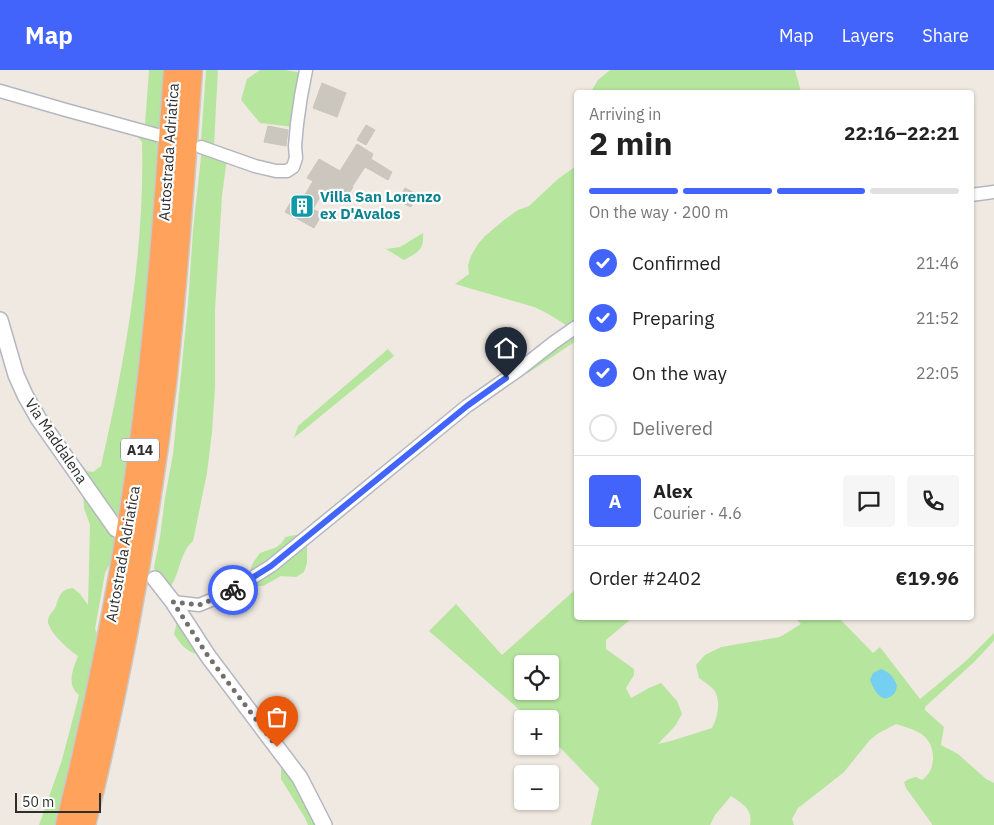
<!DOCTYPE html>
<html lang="en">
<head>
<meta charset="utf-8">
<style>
	body { margin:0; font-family:"IBM Plex Sans",sans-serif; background:#f6f6f6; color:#222; height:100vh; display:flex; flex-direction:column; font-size:19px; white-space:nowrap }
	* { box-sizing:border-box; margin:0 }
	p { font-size:16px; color:#767676 }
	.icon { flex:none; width:28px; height:28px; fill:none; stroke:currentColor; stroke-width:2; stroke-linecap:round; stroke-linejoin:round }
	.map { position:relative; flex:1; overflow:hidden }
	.details { position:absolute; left:574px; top:20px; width:400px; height:530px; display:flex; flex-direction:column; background:#fff; border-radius:5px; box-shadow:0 1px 4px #0004 }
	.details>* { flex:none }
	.buttons { position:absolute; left:514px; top:585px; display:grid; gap:10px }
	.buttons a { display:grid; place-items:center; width:45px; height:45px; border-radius:5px; background:#fff; box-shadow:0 1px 4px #0004; font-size:25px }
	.scale { position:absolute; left:15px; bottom:12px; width:86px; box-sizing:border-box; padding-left:5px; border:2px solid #2e2e2e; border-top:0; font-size:14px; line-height:18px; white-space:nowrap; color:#2e2e2e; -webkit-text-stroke:4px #fff; paint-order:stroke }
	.pin { position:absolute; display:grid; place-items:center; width:42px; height:42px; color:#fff; margin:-51px -21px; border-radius:50% 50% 50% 0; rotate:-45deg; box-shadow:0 0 5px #0007 }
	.pin .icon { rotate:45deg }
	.courier { position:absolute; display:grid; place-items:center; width:50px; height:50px; margin:-25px; border:4px solid #4264fb; border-radius:50%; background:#fff; color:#222; box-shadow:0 1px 6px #0007 }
	.head em { font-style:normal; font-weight:800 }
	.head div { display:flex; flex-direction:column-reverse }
	.head { display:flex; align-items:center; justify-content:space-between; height:85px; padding:0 15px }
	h1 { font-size:32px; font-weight:800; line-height:38px }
	.bar { display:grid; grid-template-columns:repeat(4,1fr); gap:8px 5px; align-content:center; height:60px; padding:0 15px }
	.bar i { height:6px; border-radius:4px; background:#e0e0e0 }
	.bar .selected { background:#4264fb }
	.bar p { grid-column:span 4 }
	.line { display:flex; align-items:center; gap:12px; padding:0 15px; border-top:1px solid #e0e0e0 }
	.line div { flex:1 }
	.round { display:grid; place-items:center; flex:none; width:52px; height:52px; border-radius:5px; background:#f6f6f6 }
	ol { padding:0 15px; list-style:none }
	li { display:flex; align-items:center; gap:15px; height:55px }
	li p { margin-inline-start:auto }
	li .icon { padding:5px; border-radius:50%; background:#4264fb; color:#fff; stroke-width:4 }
	li:last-child { color:#767676 }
	li i { width:28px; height:28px; border:2px solid #e0e0e0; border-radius:50% }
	header { display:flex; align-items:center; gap:30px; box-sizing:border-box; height:70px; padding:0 25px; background:#4264fb; color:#fff }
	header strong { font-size:24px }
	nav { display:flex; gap:28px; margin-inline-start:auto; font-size:18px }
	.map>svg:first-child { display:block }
	.green { fill:#b6e59e; fill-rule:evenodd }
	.water { fill:#75cff0 }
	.building { fill:#cbc7bf; stroke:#cbc5ba }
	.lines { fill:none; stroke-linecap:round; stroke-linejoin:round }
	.minor-casing { stroke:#b4b7c1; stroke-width:15 }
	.tertiary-casing { stroke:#b4b7c1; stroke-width:18 }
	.motorway-casing { stroke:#c9c9c9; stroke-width:25 }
	.minor { stroke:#fff; stroke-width:12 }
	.tertiary { stroke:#fff; stroke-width:15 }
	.motorway { stroke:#ffa35c; stroke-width:22 }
	.done { stroke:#726f6d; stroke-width:5; stroke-dasharray:0 9 }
	.route { stroke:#4264fb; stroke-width:6 }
	.labels { text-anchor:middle; stroke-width:4.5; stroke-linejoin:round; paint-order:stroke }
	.shield { fill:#fff; stroke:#6d6d6d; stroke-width:1 }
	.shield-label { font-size:14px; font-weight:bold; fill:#2e2e2e }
	.street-label { font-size:15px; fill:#2e2e2e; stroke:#fff }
	.culture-label { font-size:15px; font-weight:bold; fill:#0d838f; stroke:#fff; text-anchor:start }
</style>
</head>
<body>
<header>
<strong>Map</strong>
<nav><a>Map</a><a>Layers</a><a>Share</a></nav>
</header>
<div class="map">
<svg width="994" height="755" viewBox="0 0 994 755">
	<rect width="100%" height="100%" fill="#efe9e1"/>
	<path class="green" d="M 149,0 L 167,0 L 163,61 L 145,55 Z
		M 206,0 L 218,0 L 216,36 L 214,77 L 201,71 Z
		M 260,0 L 285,0 L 303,3 L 294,57 L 260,53 L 241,30 L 247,9 Z
		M 610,0 L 795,0 L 801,22 L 594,22 L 592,20 L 598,10 Z
		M 133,62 L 161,70 L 143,285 L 119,459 L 36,333 L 69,381 L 87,401 L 93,402 L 101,396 C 125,290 145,181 142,72 Z
		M 202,78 L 227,88 L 222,126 L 215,239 L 215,317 L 212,362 L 207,403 L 193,471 C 180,482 180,503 171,516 L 169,516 L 155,503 L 154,497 L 160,467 L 165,428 L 173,384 L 188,234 L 193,160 Z
		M 576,96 L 576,255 L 571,259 C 559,250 548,243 534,237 L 455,214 L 469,204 L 468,195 L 471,186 L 478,174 L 485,166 L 504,150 L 518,140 L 529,136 L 558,109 Z
		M 423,163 C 424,180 419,182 404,190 L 386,179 L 400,177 Z
		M 576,262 L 576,271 L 528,303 L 525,299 Z
		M 388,279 L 394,286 L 294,368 L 298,356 Z
		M 83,423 L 116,467 L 111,492 L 105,503 L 95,559 L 97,563 L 75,686 L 56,755 L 39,755 L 62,690 L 79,625 C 66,615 73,599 78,586 C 69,580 47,561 48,550 C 49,544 54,541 56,536 C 59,526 61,519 73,518 L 80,524 L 88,535 L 90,455 L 84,438 Z
		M 301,464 L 307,471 L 307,493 L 304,502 L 296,507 L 281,506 L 263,516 L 257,516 C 248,499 249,498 260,483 C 271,479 281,478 285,467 Z
		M 576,519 L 576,548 L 632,548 L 606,570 L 606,579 L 634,599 L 634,605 L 626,618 L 631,628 L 649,618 L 661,613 L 677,631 L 682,644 L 675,656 L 658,674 L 671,671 L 712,658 C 718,647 722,627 712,618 C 708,614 703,611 699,608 L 696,595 L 705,585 L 721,577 L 780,567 L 801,554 L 795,548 L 839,548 L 873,583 L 880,577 L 920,629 L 966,591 L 994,563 L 994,570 L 992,573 L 974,592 L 925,637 L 925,640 L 944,657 L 941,675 L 958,684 L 986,709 L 994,713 L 994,755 L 932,755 L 932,754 L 906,718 L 904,712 L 909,709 L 916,707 L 922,710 C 929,705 932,699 933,690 C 934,664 915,660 896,654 L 877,664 L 869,671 L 844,702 L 820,721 L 798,738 L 792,749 L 794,755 L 750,755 C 753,739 743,734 731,726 L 715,745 L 710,755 L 591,755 L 599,718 L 550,667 L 550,649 L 530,649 L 429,561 L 456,534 L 502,585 ZM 522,594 L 550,594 L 550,621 L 522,621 Z
		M 178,548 L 198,585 C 185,580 181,575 174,564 Z
		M 285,695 L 322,755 L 308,755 L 305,748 L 281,709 L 281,699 Z"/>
	<path class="water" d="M 881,599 C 889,602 894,607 897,616 C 896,621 895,624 890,627 C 880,633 873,618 870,610 L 873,603 Z"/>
	<path class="building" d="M 322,13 L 346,23 L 337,47 L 313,38 Z
		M 366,55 L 375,60 L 366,75 L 357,70 Z
		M 268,56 L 288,60 L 286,76 L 264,72 Z
		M 357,74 L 373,84 L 371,89 L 392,102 L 388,110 L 365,97 L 352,117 L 353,117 L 344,132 L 324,120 L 313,139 L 322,144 L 314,158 L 285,142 L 293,128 L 301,132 L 313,111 L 307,108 L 319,89 L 340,101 Z
		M 405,118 L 417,124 L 411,137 L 398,131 Z"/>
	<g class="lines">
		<g class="minor-casing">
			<path id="minor" d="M 0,21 L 66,40 L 161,66
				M 201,77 L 255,96 L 276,101 L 287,101 L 293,97 L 296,88 L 295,76 L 297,54 L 301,26 L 306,0
				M 971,125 L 994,122
				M 173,532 L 199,535 L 226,524 L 271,496 L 467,336 L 520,299 L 553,273 L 576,257"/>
		</g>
		<g class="tertiary-casing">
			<path id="tertiary" d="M 0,250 L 16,305 L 25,325 L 38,348 L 116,459
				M 155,509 L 173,532 L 208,586 L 300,708 L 324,755"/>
		</g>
		<g class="motorway-casing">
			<path id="motorway" d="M 67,755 C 97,634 122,510 139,386 C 157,258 166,129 175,0
				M 84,755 C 120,610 147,462 165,314 C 177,209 183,105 191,0"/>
		</g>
		<use href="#minor" class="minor"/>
		<use href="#tertiary" class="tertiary"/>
		<use href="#motorway" class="motorway"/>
	</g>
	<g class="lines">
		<path class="done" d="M 233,520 L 226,524 L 199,535 L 173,532 L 208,586 L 277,677"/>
		<path class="route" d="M 233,520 L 271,496 L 467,336 L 506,308"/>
	</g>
	<defs>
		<g id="building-square" transform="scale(1.25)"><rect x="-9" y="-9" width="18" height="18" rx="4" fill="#0f9aa8" stroke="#fff"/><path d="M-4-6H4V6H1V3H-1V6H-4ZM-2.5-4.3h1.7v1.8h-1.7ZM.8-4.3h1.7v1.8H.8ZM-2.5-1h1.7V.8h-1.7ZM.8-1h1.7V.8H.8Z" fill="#fff"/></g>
	</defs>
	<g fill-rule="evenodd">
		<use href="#building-square" x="302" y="136"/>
	</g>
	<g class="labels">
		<rect class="shield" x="121" y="368.5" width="38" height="23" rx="4"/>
		<g class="shield-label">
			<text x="140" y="385">A14</text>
		</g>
		<g class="street-label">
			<text transform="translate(169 82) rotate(-86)" y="5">Autostrada Adriatica</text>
			<text transform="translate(56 371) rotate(56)" y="5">Via Maddalena</text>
			<text transform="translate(123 484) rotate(-80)" y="5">Autostrada Adriatica</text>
		</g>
		<g class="culture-label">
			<text x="320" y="132">Villa San Lorenzo<tspan x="320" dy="17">ex D'Avalos</tspan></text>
		</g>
	</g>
</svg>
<div class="buttons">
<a><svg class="icon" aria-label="locate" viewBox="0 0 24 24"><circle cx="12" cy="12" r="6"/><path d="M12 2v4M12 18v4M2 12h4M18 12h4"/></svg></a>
<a>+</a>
<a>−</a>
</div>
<div class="scale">50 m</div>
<div class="pin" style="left:277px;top:677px;background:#ea580c"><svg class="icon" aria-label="bag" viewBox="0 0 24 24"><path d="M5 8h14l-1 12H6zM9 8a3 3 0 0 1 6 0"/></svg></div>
<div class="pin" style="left:506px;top:308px;background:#1f2937"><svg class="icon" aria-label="home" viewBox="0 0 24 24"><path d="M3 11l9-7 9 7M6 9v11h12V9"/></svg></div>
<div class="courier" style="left:233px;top:520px"><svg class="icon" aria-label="bike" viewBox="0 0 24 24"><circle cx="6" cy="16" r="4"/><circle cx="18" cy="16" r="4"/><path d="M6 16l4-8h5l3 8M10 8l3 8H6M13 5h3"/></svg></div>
<section class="details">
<div class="head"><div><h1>2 min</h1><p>Arriving in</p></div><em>22:16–22:21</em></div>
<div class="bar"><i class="selected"></i><i class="selected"></i><i class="selected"></i><i></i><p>On the way · 200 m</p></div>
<ol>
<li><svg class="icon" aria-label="check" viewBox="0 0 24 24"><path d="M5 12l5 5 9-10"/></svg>Confirmed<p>21:46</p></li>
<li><svg class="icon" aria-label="check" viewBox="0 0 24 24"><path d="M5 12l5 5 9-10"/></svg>Preparing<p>21:52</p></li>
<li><svg class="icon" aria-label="check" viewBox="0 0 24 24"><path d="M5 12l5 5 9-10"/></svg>On the way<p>22:05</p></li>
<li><i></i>Delivered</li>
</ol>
<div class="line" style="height:90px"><b class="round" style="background:#4264fb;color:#fff">A</b><div><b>Alex</b><p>Courier · 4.6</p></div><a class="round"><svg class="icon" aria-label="chat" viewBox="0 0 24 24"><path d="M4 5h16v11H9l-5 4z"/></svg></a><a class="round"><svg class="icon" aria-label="phone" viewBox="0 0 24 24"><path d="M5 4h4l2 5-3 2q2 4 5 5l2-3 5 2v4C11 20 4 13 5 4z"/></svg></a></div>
<div class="line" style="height:65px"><div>Order #2402</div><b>€19.96</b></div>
</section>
</div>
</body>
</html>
